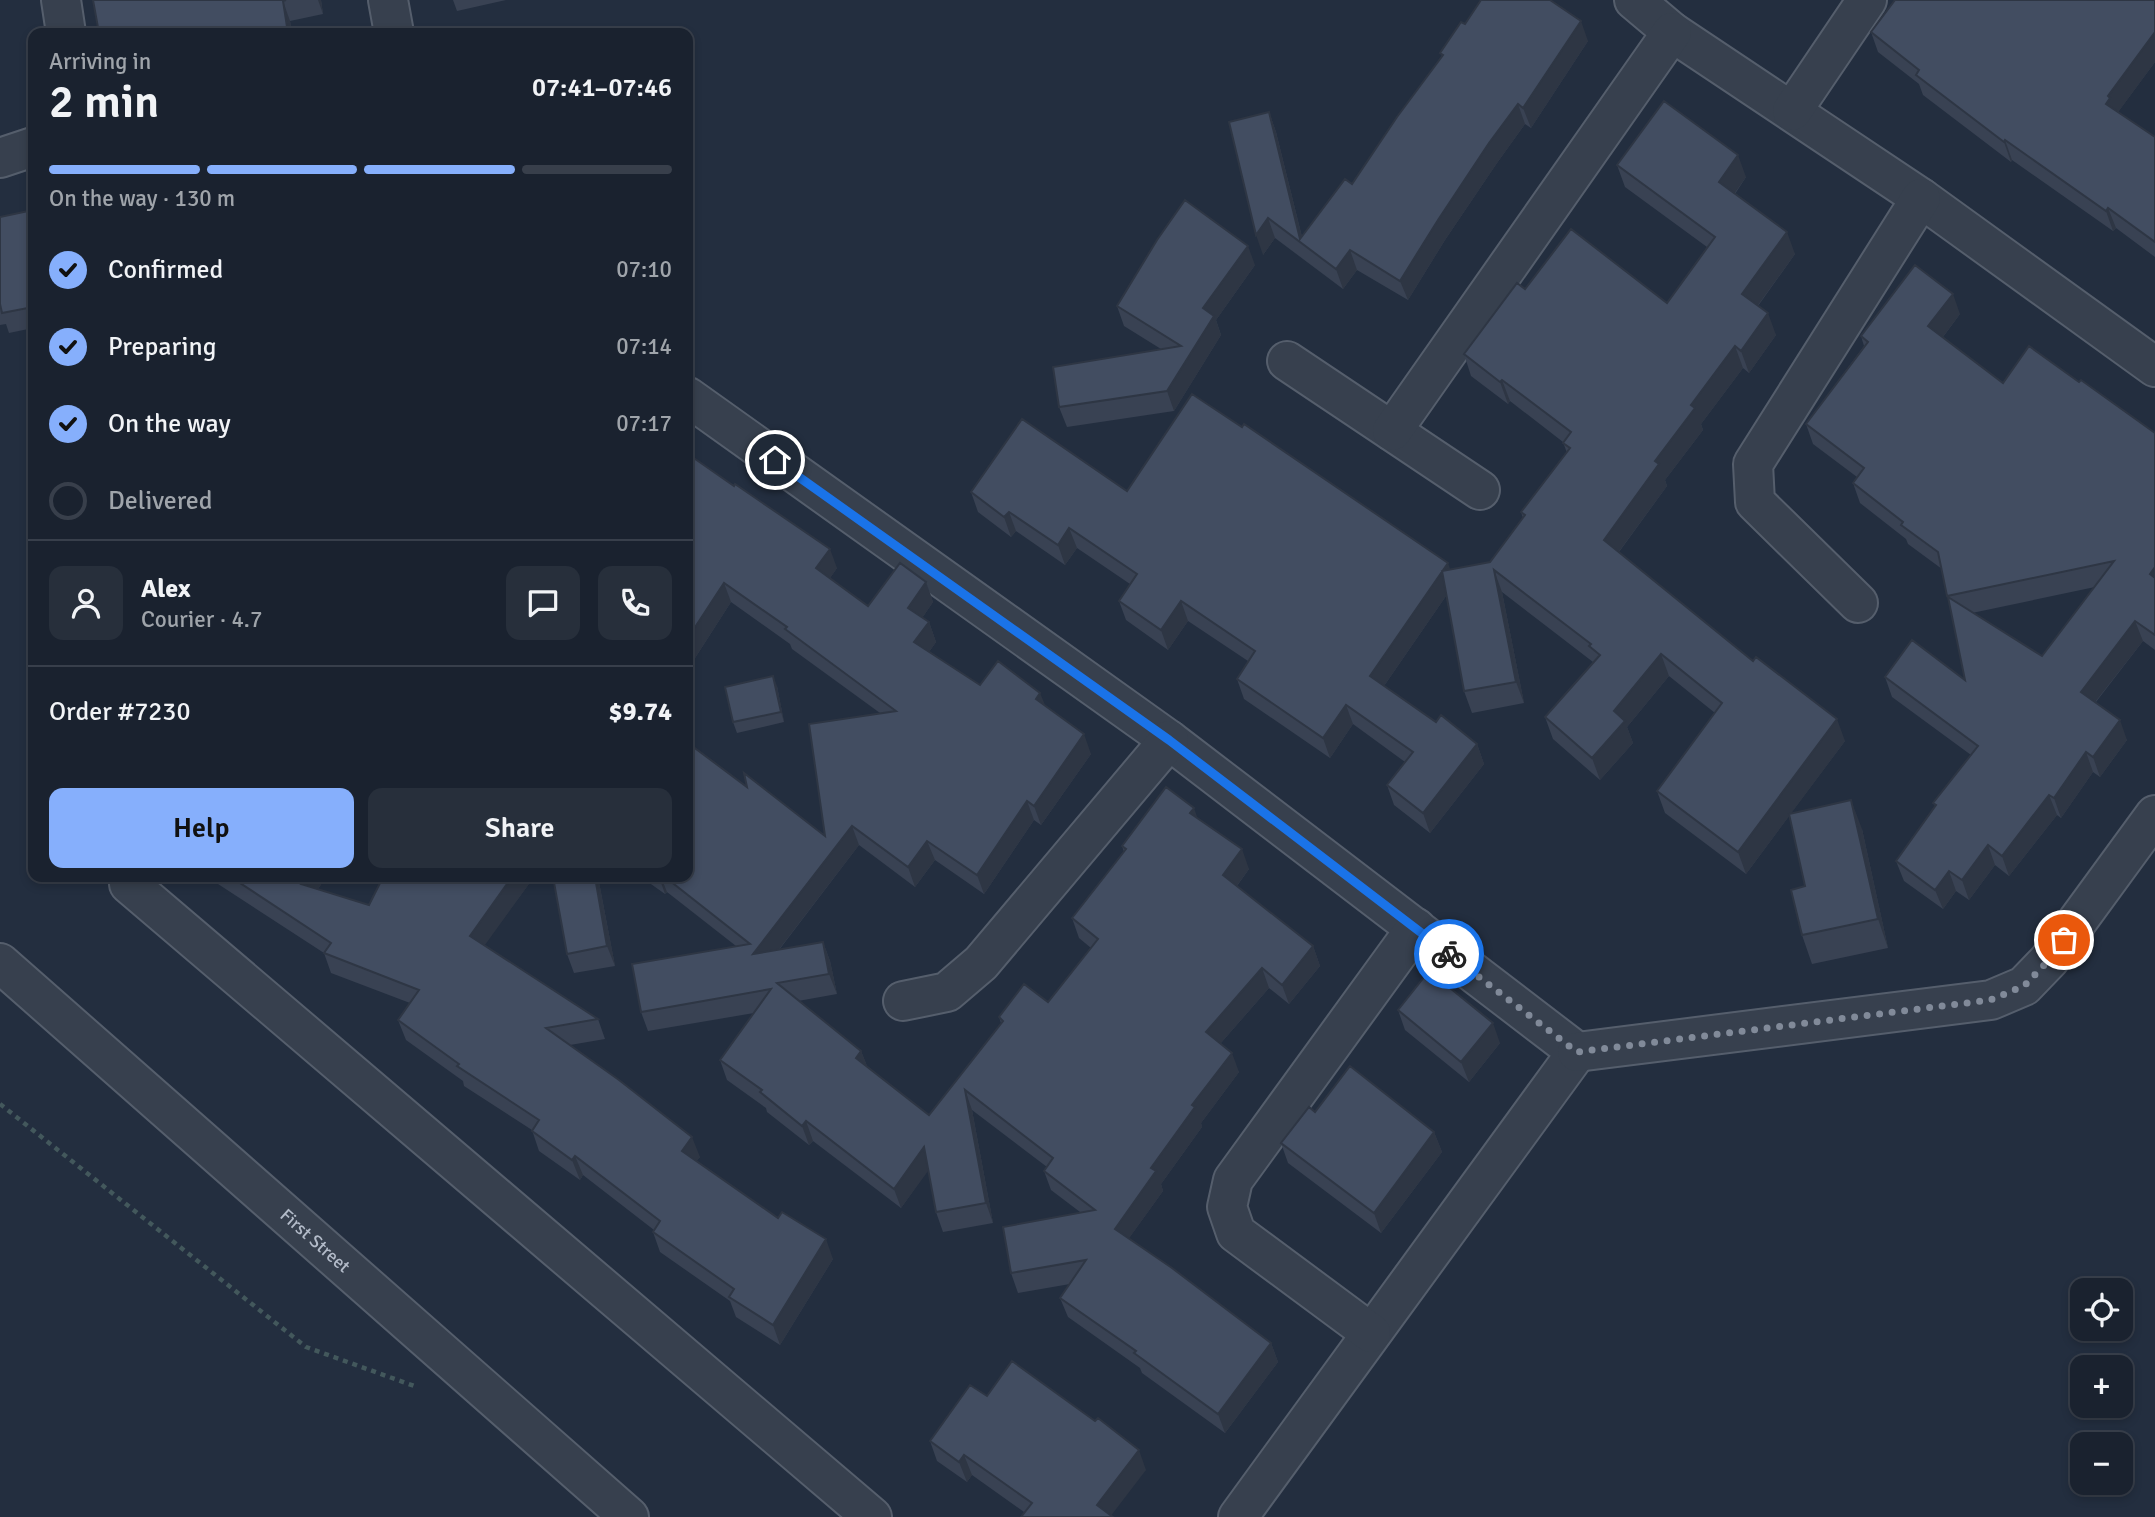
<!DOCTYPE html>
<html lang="en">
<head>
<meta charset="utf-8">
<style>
	body { margin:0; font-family:Signika,sans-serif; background:#272f3b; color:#f1f3f6; height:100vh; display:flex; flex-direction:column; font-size:26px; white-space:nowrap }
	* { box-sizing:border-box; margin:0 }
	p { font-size:23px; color:#9fa4aa }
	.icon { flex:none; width:38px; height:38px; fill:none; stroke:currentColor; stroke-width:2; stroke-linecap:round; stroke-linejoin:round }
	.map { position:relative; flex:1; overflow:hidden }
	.details { position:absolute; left:28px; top:28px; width:665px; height:854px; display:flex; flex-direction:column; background:#1a222f; border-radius:14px; box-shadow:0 4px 10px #0003,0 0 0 2px #383f4b }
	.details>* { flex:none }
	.controls { position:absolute; left:2070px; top:1278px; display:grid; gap:14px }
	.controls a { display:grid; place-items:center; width:63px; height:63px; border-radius:14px; background:#1a222f; box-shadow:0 4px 10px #0003,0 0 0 2px #383f4b; font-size:35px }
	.pin { position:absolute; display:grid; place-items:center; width:60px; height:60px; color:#fff; margin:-30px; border:4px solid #fff; border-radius:50%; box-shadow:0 2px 7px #0007 }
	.courier { position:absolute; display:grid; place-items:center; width:70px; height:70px; margin:-35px; border:5px solid #1a73e8; border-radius:50%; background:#fff; color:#222; box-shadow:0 2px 9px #0007 }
	.headline em { font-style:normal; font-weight:600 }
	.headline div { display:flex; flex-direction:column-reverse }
	.headline { display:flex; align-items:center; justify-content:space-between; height:119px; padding:0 21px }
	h1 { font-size:46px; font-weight:600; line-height:52px }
	.bar { display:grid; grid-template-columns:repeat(4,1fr); gap:10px 7px; align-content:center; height:84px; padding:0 21px }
	.bar i { height:9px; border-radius:5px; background:#383f4b }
	.bar .selected { background:#86affc }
	.bar p { grid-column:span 4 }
	.line { display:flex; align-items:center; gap:18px; padding:0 21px; border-top:2px solid #383f4b }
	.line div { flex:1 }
	.round { display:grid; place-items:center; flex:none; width:74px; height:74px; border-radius:14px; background:#272f3b }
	ol { padding:0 21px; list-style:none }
	li { display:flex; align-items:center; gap:21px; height:77px }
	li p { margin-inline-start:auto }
	li .icon { padding:7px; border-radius:50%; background:#86affc; color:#111; stroke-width:4 }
	li:last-child { color:#9fa4aa }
	li i { width:38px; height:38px; border:4px solid #383f4b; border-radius:50% }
	.primary-button { display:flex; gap:14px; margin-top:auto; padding:14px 21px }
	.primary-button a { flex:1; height:80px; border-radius:14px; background:#86affc; color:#111; font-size:28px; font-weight:600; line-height:80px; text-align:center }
	.primary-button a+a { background:#272f3b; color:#f1f3f6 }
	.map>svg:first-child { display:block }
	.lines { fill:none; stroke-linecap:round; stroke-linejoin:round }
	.minor-casing { stroke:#555e6c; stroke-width:42 }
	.path { stroke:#43585c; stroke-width:4.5; stroke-dasharray:5 5; stroke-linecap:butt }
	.minor { stroke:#37404e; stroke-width:38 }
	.wall { fill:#394253; fill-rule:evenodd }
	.shaded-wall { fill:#2e3644 }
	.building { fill:#424d61; stroke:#2e3644; stroke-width:2 }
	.done { stroke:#818a99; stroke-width:7; stroke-dasharray:0 12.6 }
	.route { stroke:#1a73e8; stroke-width:9 }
	.labels { text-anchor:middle; stroke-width:6; stroke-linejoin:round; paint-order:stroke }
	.street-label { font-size:18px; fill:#b3bbc9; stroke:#1c2533 }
</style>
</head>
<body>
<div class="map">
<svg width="2155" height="1517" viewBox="0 0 2155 1517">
	<rect width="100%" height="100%" fill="#232e3f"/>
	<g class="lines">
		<g class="minor-casing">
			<g id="minor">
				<path d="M 61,0 L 66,33"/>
				<path d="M 388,0 L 394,33"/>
				<path d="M 1634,0 L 1672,32 L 1921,198 L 2155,367"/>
				<path d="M 1792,111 L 1867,0"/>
				<path d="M 0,158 L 33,147"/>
				<path d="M 1287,361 L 1480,490"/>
				<path d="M 688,397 L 1169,740 L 1577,1052 L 1238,1517"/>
				<path d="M 1392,431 L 1672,32"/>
				<path d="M 1858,603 L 1755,502 L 1753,464 L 1921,198"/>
				<path d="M 129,884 L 872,1517"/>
				<path id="s1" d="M 0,963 L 629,1517"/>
				<path d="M 903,1001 L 947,992 L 981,963 L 1169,740"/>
				<path d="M 1577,1052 L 1991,1000 L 2024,986 L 2049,960 L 2155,815"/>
				<path d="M 1371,1333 L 1236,1233 L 1227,1207 L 1233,1180 L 1416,928"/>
			</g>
		</g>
		<path class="path" d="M 0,1104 L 306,1347 L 417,1387"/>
		<use href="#minor" class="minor"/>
	</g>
	<path class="wall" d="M 93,0 L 321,0 L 323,14 L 290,21 L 292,33 L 99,33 Z
		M 453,0 L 506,0 L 457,11 Z
		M 2155,0 L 2155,62 L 2118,112 L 2155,137 L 2155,257 L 2116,228 L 2113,231 L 2012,160 L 2011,162 L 1923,95 L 1919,84 L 1878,52 L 1871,32 Z
		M 1465,24 L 1588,41 L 1531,128 L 1525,124 L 1497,163 L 1445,240 L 1408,300 L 1357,270 L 1343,289 L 1275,238 L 1263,255 L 1269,112 L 1276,132 L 1302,237 L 1352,184 L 1442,56 L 1440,53 Z
		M 1617,165 L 1746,177 L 1735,194 L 1795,254 L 1758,306 L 1776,335 L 1749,373 L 1743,368 L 1701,424 L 1703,430 L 1665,480 L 1667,486 L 1619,552 L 1845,741 L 1791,813 L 1862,829 L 1888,948 L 1812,964 L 1802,935 L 1805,886 L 1789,816 L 1746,874 L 1665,813 L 1657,791 L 1715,713 L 1669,676 L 1627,727 L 1633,743 L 1600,780 L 1553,739 L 1545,717 L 1593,662 L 1502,592 L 1524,703 L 1472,713 L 1464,691 L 1446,596 L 1384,686 L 1436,722 L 1477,744 L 1484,764 L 1430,833 L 1394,805 L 1387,785 L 1405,762 L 1353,724 L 1330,758 L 1244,699 L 1237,679 L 1248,661 L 1188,621 L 1168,650 L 1126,620 L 1119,601 L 1130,584 L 1077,548 L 1065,565 L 1016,531 L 1011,537 L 978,512 L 971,492 L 1127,491 L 1451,570 L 1490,562 L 1523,518 L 1521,512 L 1567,453 L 1563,442 L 1510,401 L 1508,404 L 1471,376 L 1464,354 L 1525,289 L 1667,303 L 1707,247 L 1625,187 Z
		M 33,210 L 33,328 L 9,333 L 6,324 L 0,325 L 0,217 Z
		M 1255,265 L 1216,320 L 1221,335 L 1174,411 L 1067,427 L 1059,407 L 1161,349 L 1124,326 L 1117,306 Z
		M 1960,314 L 1943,337 L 2003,383 L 2079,382 L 2155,433 L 2155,650 L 2143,641 L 2096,702 L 2127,740 L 2100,777 L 2093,772 L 2061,818 L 2057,815 L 2009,876 L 1995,865 L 1969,900 L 1956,891 L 1943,909 L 1904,881 L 1896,861 L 1935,806 L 1933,803 L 1971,755 L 1892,697 L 1885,677 L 1965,680 L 1942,569 L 1908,544 L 1906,539 L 1860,503 L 1853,483 L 1857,477 L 1813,444 L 1806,424 L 1864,346 L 1861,336 ZM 2095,587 L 2042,656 L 1972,613 Z
		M 688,454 L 837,568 L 830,578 L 868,606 L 926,582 L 933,602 L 922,618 L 929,622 L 936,642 L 929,652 L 980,685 L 1045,706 L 1091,754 L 1041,825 L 1034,820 L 984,894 L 935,860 L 915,887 L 859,845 L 779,950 L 823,942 L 830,961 L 837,994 L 798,1001 L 861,1051 L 867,1066 L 929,1115 L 1001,1023 L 999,1017 L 1048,1002 L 1091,948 L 1079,938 L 1072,918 L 1124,852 L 1122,846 L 1197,818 L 1249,869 L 1237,886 L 1313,946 L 1320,966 L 1289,1004 L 1269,988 L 1220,1044 L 1239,1072 L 1201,1123 L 1202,1127 L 1161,1184 L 1163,1191 L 1129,1238 L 1271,1343 L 1278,1362 L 1225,1433 L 1142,1373 L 1140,1368 L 1068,1317 L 1060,1298 L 1070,1284 L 1018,1293 L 1011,1273 L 1080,1212 L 1051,1190 L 1044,1171 L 1047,1167 L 972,1110 L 993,1223 L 943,1232 L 936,1212 L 928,1170 L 901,1208 L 813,1141 L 809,1145 L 767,1112 L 766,1108 L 727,1080 L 720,1060 L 754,1013 L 648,1031 L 641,1012 L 736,946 L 667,892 L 665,894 L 641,877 L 688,877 L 747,787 L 825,836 L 880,713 L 792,649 L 790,644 L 731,602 L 688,669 Z
		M 777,686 L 784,722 L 737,733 L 733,722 Z
		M 211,877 L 326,877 L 318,889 L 369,905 L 383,877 L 534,877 L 484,945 L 598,1019 L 605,1039 L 570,1045 L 700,1157 L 696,1161 L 833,1259 L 780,1345 L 736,1317 L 730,1301 L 660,1252 L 653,1232 L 654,1230 L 583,1175 L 580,1180 L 539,1151 L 532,1130 L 464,1086 L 463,1081 L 406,1040 L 398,1020 L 410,1003 L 331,973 L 324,953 L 218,884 Z
		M 598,877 L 615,966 L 574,973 L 567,954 Z
		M 1398,1010 L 1500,1043 L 1469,1082 L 1405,1030 Z
		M 1315,1112 L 1434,1132 L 1442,1152 L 1381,1233 L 1288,1163 L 1281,1143 Z
		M 987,1396 L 1146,1470 L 1024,1512 L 972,1475 L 967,1482 L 937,1461 L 930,1441 Z"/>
	<path class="shaded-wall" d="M 318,0 L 321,0 L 323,14 Z
		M 283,1 L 290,21 L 292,33 L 288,33 Z
		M 1581,21 L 1588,41 L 1531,128 L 1523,108 Z
		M 2155,32 L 2155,62 L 2116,115 L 2106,104 L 2108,96 Z
		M 1518,104 L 1525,124 L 1497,163 L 1445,240 L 1408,300 L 1400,281 L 1438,220 L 1489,143 Z
		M 1269,112 L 1276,132 L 1304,245 L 1300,239 Z
		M 2005,140 L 2012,160 L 2011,162 L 2004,142 Z
		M 1738,155 L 1746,177 L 1727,204 L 1719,182 Z
		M 2108,208 L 2116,228 L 2113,231 L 2106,211 Z
		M 1268,218 L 1275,238 L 1263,255 L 1256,235 Z
		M 1787,232 L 1795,254 L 1750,316 L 1742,294 Z
		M 1248,246 L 1255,265 L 1216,320 L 1221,335 L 1174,411 L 1167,391 L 1203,308 Z
		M 1350,250 L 1357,270 L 1343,289 L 1336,269 Z
		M 1953,294 L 1960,314 L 1936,346 L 1928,326 Z
		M 1768,313 L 1776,335 L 1749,373 L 1741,351 Z
		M 1735,346 L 1743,368 L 1701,424 L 1703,430 L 1665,480 L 1667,486 L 1612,561 L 1604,540 L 1691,405 Z
		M 1502,380 L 1510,401 L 1508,404 L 1500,382 Z
		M 1009,512 L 1016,531 L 1011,537 L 1004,517 Z
		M 1069,528 L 1077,548 L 1065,565 L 1058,545 Z
		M 830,549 L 837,568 L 824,587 L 816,568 Z
		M 1448,563 L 1455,583 L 1377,696 L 1370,676 Z
		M 2155,567 L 2155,589 L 2150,574 Z
		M 1494,570 L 1502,592 L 1524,703 L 1516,682 Z
		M 926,582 L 933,602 L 916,627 L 908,608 Z
		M 724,583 L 731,602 L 688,669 L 688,638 Z
		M 1181,601 L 1188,621 L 1168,650 L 1161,630 Z
		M 2135,621 L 2143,641 L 2088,711 L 2081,692 Z
		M 929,622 L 936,642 L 922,662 L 914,642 Z
		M 1661,654 L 1669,676 L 1627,727 L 1633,743 L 1600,780 L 1592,758 L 1614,711 Z
		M 773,676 L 777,686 L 784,722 L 781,712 Z
		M 1040,693 L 1048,712 L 1036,699 Z
		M 1346,705 L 1353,724 L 1330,758 L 1323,738 Z
		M 1837,719 L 1845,741 L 1746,874 L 1738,852 Z
		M 2120,720 L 2127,740 L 2100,777 L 2093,757 Z
		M 1084,734 L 1091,754 L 1041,825 L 1034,806 Z
		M 1477,744 L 1484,764 L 1430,833 L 1423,813 Z
		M 2086,752 L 2093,772 L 2061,818 L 2054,798 Z
		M 2049,795 L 2057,815 L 2009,876 L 2002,856 Z
		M 1851,800 L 1862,829 L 1888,948 L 1878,919 Z
		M 1027,801 L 1034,820 L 984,894 L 977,875 Z
		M 1194,808 L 1201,828 L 1190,813 Z
		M 852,826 L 859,845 L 760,974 L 753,954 Z
		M 927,841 L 935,860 L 915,887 L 908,867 Z
		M 1988,845 L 1995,865 L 1969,900 L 1962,880 Z
		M 1242,849 L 1249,869 L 1230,895 L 1223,875 Z
		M 1949,871 L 1956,891 L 1943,909 L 1935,890 Z
		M 306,877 L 326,877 L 308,904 L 301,884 Z
		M 512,877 L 534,877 L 477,956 L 470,936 Z
		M 595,877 L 598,877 L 615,966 L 607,946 Z
		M 659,877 L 661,877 L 667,892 L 665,894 Z
		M 823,942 L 830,961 L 837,994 L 829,974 Z
		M 1313,946 L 1320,966 L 1289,1004 L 1282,985 Z
		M 1262,968 L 1269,988 L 1213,1052 L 1206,1032 Z
		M 1493,1023 L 1500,1043 L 1469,1082 L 1461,1062 Z
		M 861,1051 L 869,1071 L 856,1058 Z
		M 1232,1053 L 1239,1072 L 1201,1123 L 1202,1127 L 1161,1184 L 1163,1191 L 1122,1248 L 1115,1229 L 1151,1168 L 1192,1105 Z
		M 965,1090 L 972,1110 L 993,1223 L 986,1203 Z
		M 806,1121 L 813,1141 L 809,1145 L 802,1126 Z
		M 1434,1132 L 1442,1152 L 1381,1233 L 1374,1213 Z
		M 692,1137 L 700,1157 L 689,1171 L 682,1151 Z
		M 924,1147 L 931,1167 L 901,1208 L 894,1189 Z
		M 575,1156 L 583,1175 L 580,1180 L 572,1160 Z
		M 826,1239 L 833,1259 L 780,1345 L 773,1325 Z
		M 1271,1343 L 1278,1362 L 1225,1433 L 1218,1414 Z
		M 1139,1450 L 1146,1470 L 1110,1517 L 1097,1505 Z
		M 964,1455 L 972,1475 L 967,1482 L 959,1462 Z"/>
	<path class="building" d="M 93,0 L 286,0 L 283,1 L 288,33 L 99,33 Z
		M 1481,0 L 1550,0 L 1581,21 L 1523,108 L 1518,104 L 1489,143 L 1438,220 L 1400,281 L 1350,250 L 1336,269 L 1268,218 L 1256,235 L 1229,122 L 1269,112 L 1300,239 L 1345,179 L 1352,184 L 1397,117 L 1443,55 L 1440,53 L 1461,22 L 1465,24 Z
		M 1895,0 L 2155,0 L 2155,32 L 2108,96 L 2110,98 L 2106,104 L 2155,137 L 2155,242 L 2108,208 L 2106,211 L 2005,140 L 2004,142 L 1916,75 L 1919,70 L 1871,32 Z
		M 1664,101 L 1738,155 L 1719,182 L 1787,232 L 1742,294 L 1768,313 L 1741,351 L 1735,346 L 1691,405 L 1695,408 L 1655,461 L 1659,464 L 1604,540 L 1753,661 L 1756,657 L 1837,719 L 1738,852 L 1657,791 L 1722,703 L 1661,654 L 1614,711 L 1625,721 L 1592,758 L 1545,717 L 1600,655 L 1589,646 L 1591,644 L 1494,570 L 1516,682 L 1464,691 L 1442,571 L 1490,562 L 1525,515 L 1521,512 L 1570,448 L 1563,443 L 1571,432 L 1502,380 L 1500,382 L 1464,354 L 1517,283 L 1525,289 L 1571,229 L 1667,303 L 1715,237 L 1617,165 Z
		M 1185,200 L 1248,246 L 1203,308 L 1214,316 L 1167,391 L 1059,407 L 1053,367 L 1181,346 L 1117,306 L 1157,240 Z
		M 33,210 L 33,307 L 2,313 L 0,304 L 0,217 Z
		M 1915,265 L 1953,294 L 1928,326 L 2003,383 L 2029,346 L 2079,382 L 2081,380 L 2155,433 L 2155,567 L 2150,574 L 2155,578 L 2155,635 L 2135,621 L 2081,692 L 2120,720 L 2093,757 L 2086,752 L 2054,798 L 2049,795 L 2002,856 L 1988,845 L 1962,880 L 1949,871 L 1935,890 L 1896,861 L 1936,805 L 1933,803 L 1978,746 L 1885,677 L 1912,640 L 1965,680 L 1948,597 L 2042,656 L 2114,561 L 1947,596 L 1938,552 L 1901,525 L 1903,522 L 1853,483 L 1864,468 L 1806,424 L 1868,342 L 1861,336 Z
		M 1192,394 L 1242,427 L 1244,424 L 1448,563 L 1370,676 L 1436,722 L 1441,715 L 1477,744 L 1423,813 L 1387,785 L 1413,752 L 1346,705 L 1323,738 L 1237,679 L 1255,651 L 1181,601 L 1161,630 L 1119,601 L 1137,574 L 1069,528 L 1058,545 L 1009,512 L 1004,517 L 971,492 L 1022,419 L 1127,491 Z
		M 688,454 L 734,486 L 735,484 L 830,549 L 816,568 L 868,606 L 900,563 L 926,582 L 908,608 L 929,622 L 914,642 L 980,685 L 998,661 L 1040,693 L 1036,699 L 1084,734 L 1034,806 L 1027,801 L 977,875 L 927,841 L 908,867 L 852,826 L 753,954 L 823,942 L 829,974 L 777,983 L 861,1051 L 856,1058 L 929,1115 L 1003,1021 L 999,1017 L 1024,984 L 1048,1002 L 1098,939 L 1072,918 L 1126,849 L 1122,846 L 1166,787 L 1194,808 L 1190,813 L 1242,849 L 1223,875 L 1313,946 L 1282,985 L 1262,968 L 1206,1032 L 1232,1053 L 1192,1105 L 1195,1107 L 1151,1168 L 1156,1171 L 1115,1229 L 1172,1268 L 1271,1343 L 1218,1414 L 1134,1353 L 1136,1351 L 1060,1298 L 1086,1260 L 1011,1273 L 1003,1227 L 1095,1210 L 1044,1171 L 1053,1158 L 965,1090 L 986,1203 L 936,1212 L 924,1147 L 894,1189 L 806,1121 L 802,1126 L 760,1092 L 762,1090 L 720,1060 L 771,989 L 641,1012 L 632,964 L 750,944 L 665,877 L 688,877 L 688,743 L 747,787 L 744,773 L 825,836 L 809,724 L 896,711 L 785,629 L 787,627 L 724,583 L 688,638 Z
		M 773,676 L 781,712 L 733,722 L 725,687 Z
		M 1851,800 L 1878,919 L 1802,935 L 1791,890 L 1805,886 L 1789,814 Z
		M 231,877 L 306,877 L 301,884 L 369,905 L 383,877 L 512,877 L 470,936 L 598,1019 L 546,1028 L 619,1080 L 692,1137 L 682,1151 L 778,1218 L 782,1212 L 826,1239 L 773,1325 L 729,1297 L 734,1289 L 653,1232 L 660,1221 L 575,1156 L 572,1160 L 532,1131 L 539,1120 L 457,1066 L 459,1064 L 398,1020 L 419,990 L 324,953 L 331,943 Z
		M 553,877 L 595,877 L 607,946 L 567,954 Z
		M 1429,971 L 1493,1023 L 1461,1062 L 1398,1010 Z
		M 1350,1066 L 1434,1132 L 1374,1213 L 1281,1143 L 1309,1107 L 1315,1112 Z
		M 1012,1361 L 1095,1421 L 1098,1418 L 1139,1450 L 1097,1505 L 1113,1517 L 1021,1517 L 1032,1503 L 964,1455 L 959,1462 L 930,1441 L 970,1385 L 987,1396 Z"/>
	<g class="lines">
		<path class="done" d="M 1449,954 L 1577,1052 L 1990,1000 L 2024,986 L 2049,960 L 2064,940"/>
		<path class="route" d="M 775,460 L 1169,740 L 1449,954"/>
	</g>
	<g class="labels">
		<g class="street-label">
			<text dy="6" stroke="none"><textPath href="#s1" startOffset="420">First Street</textPath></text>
		</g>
	</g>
</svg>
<div class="controls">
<a><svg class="icon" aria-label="locate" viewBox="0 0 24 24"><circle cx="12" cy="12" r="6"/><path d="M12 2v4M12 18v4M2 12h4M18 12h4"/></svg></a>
<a>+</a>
<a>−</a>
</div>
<div class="pin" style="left:2064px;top:940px;background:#ea580c"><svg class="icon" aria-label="bag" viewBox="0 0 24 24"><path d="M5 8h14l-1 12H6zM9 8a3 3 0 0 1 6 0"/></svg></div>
<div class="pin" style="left:775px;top:460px;background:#1f2937"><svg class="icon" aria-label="home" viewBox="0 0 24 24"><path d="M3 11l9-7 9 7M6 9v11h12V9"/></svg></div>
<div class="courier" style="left:1449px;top:954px"><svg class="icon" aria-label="bike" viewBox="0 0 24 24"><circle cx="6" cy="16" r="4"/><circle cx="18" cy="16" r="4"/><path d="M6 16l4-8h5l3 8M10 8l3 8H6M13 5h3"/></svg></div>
<section class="details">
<div class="headline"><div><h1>2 min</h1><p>Arriving in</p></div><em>07:41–07:46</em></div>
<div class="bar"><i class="selected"></i><i class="selected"></i><i class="selected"></i><i></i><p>On the way · 130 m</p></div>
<ol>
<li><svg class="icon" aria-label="check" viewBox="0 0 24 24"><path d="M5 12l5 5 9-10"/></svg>Confirmed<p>07:10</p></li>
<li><svg class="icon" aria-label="check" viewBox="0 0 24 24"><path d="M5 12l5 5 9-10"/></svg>Preparing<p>07:14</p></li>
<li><svg class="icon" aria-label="check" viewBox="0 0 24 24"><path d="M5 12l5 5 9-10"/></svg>On the way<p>07:17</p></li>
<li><i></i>Delivered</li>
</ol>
<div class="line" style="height:126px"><a class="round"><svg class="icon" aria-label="person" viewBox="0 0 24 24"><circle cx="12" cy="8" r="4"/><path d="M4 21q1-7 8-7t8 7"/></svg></a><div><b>Alex</b><p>Courier · 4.7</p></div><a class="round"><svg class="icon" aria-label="chat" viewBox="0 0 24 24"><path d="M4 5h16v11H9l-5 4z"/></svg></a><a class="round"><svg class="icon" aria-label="phone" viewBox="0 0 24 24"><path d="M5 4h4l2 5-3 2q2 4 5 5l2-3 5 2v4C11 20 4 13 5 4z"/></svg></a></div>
<div class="line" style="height:91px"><div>Order #7230</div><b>$9.74</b></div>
<div class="primary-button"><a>Help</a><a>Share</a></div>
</section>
</div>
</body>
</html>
